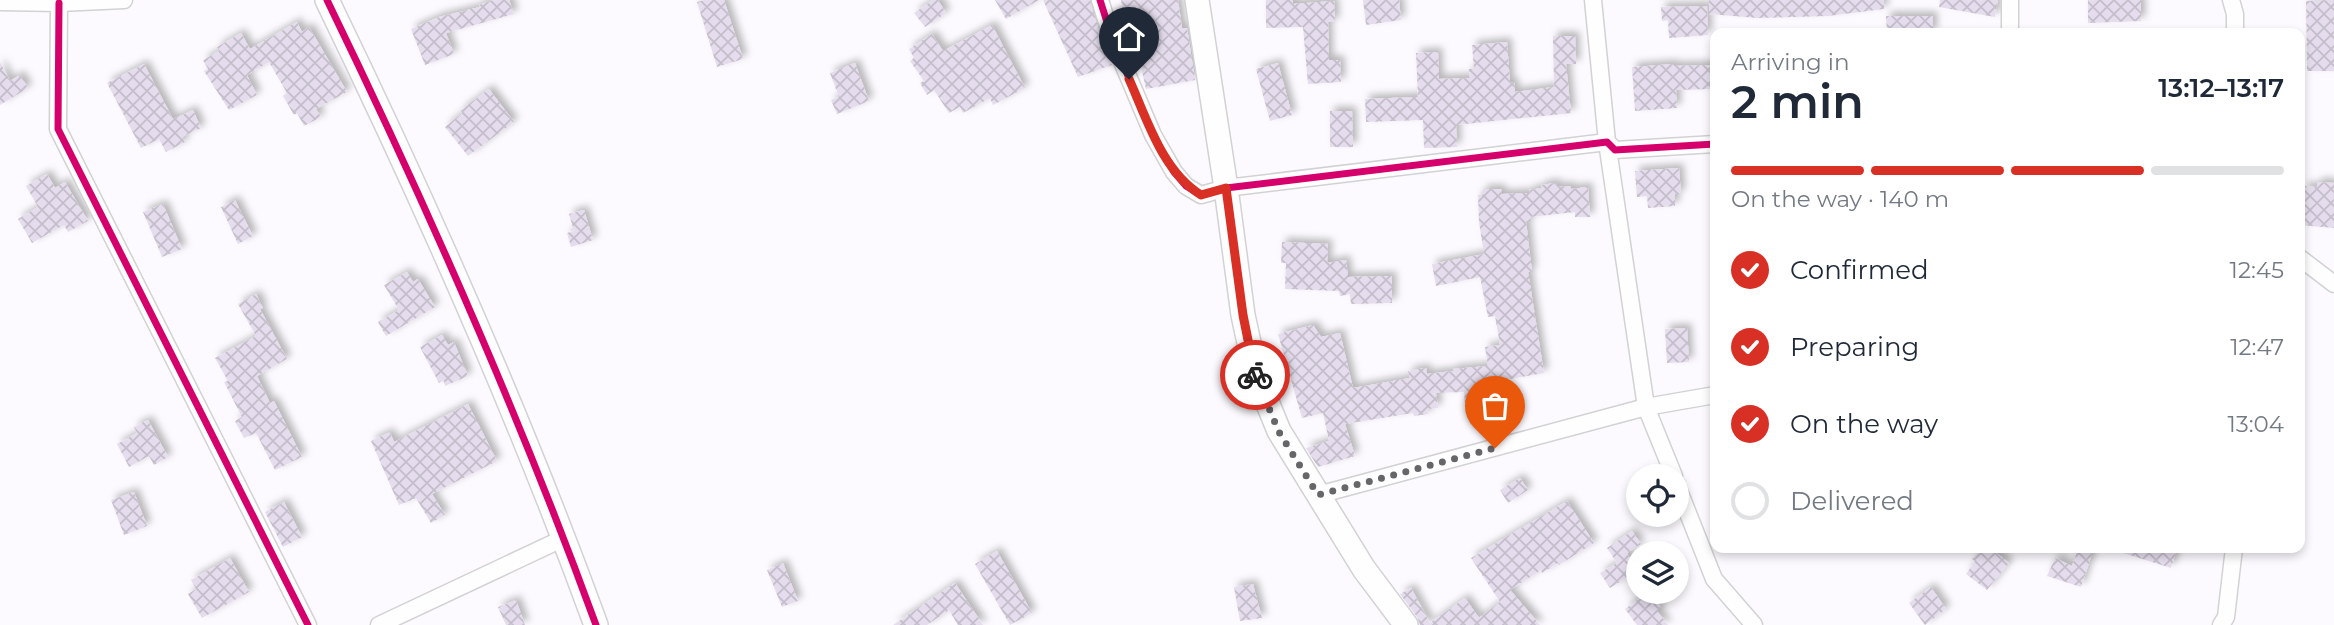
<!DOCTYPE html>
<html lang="en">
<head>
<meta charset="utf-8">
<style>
	body { margin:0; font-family:Montserrat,sans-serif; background:#f2f2f3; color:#1f2937; height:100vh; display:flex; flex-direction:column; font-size:26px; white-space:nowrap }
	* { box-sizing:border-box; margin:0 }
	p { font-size:23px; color:#747a83 }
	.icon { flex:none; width:38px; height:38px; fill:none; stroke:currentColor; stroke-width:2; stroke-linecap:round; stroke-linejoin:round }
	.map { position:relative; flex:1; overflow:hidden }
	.details { position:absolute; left:1710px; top:28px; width:595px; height:525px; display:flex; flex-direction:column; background:#fff; border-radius:14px; box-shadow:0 4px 10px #0003 }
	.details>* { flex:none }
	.controls { position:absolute; left:1626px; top:464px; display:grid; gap:14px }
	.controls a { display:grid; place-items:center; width:63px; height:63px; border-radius:50%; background:#fff; box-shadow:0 4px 10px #0003; font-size:35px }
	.pin { position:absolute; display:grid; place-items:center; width:60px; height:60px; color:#fff; margin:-72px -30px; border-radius:50% 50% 50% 0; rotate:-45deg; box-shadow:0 0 7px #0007 }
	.pin .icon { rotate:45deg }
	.courier { position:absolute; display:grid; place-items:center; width:70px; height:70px; margin:-35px; border:5px solid #d93025; border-radius:50%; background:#fff; color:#222; box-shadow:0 2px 9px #0007 }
	.head em { font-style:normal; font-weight:600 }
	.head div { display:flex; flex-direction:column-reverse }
	.head { display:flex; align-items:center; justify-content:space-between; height:119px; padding:0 21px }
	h1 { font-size:46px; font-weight:600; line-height:52px }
	.bar { display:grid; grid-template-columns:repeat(4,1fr); gap:10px 7px; align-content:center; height:84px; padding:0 21px }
	.bar i { height:9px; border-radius:5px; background:#e0e1e3 }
	.bar .active { background:#d93025 }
	.bar p { grid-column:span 4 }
	ol { padding:0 21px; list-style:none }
	li { display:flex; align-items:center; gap:21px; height:77px }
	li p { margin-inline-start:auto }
	li .icon { padding:7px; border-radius:50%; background:#d93025; color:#fff; stroke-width:4 }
	li:last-child { color:#747a83 }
	li i { width:38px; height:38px; border:4px solid #e0e1e3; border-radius:50% }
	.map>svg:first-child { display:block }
	.building { fill:url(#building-cross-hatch); filter:url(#shadow) }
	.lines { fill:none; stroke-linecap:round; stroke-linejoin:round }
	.street-casing { stroke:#d2d1d3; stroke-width:19 }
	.secondary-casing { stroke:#d2d1d3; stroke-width:26 }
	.street { stroke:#fffeff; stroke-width:16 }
	.secondary { stroke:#fffeff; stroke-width:23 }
	.cycleway-casing { stroke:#fff; stroke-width:11 }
	.cycleway { stroke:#d6006c; stroke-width:7 }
	.done { stroke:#666568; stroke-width:7; stroke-dasharray:0 12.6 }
	.route { stroke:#d93025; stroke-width:9 }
</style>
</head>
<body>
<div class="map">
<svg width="2334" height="625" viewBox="0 0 2334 625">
	<defs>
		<pattern id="building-cross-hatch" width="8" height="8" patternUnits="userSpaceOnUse" patternTransform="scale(1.75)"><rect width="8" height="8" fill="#e5dded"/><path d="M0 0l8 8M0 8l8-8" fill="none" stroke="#c4bdca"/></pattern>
		<filter id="shadow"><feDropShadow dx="4.5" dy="-4.5" stdDeviation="3.5" flood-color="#0004"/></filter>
	</defs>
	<rect width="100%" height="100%" fill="#fcfafe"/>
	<path class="building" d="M 493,0 L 509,0 L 514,14 L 446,33 L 454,54 L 425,65 L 411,29 L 439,17 L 480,7 L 479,5 Z
		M 704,0 L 724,0 L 743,59 L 717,67 L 697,2 Z
		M 933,0 L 938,0 L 946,13 L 925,27 L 914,13 Z
		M 995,0 L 1039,0 L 1006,19 Z
		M 1043,0 L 1090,0 L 1102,41 L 1112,65 L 1078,77 Z
		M 1121,0 L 1178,0 L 1182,28 L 1187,28 L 1195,80 L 1146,89 L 1139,57 L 1132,59 L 1115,14 L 1123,11 Z
		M 1266,0 L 1293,0 L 1293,4 L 1334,1 L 1335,22 L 1328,22 L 1329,60 L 1340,60 L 1341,82 L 1308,84 L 1303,27 L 1266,28 Z
		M 1363,0 L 1399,0 L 1401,20 L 1366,25 Z
		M 1709,0 L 1884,0 L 1884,9 L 1828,16 L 1757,18 L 1709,14 Z
		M 1940,0 L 1998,0 L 1995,17 L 1939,7 Z
		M 2088,0 L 2141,0 L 2141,21 L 2088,23 Z
		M 2334,0 L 2334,71 L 2307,71 L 2306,1 Z
		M 1707,6 L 1708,35 L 1669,38 L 1668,20 L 1662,21 L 1661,7 Z
		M 1886,16 L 1933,16 L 1933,33 L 1887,33 Z
		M 297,22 L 302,32 L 309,27 L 347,92 L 316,109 L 321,117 L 304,126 L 297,113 L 294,115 L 283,96 L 287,93 L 269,62 L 247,75 L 257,95 L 229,110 L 204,71 L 208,69 L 203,60 L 219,51 L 217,47 L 241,33 L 250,49 Z
		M 992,25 L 1025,88 L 993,105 L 990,98 L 963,113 L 960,107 L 949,113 L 934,90 L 927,95 L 920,83 L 924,81 L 910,61 L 914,58 L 909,49 L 932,34 L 943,51 Z
		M 1553,36 L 1575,36 L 1576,64 L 1566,64 L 1571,113 L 1456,125 L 1457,147 L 1424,148 L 1423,120 L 1366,122 L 1365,99 L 1418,97 L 1416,53 L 1438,52 L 1439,79 L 1470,78 L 1469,69 L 1474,69 L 1472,45 L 1507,42 L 1510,83 L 1514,82 L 1515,92 L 1554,87 Z
		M 0,62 L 10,81 L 20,75 L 28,88 L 0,105 Z
		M 855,63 L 869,101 L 837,114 L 831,100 L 839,97 L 830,73 Z
		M 1278,63 L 1292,115 L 1270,121 L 1256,69 Z
		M 144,64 L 173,119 L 193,110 L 201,128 L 182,137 L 185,142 L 166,152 L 159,139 L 141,148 L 107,83 Z
		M 1674,64 L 1674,66 L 1715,65 L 1715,89 L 1676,90 L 1677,108 L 1635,111 L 1632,67 Z
		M 489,89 L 514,122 L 468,156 L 445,127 L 462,113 L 461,110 Z
		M 1330,111 L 1352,111 L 1353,147 L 1330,147 Z
		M 1679,168 L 1681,194 L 1675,194 L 1675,206 L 1648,208 L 1647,196 L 1637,197 L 1635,171 Z
		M 47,174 L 55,188 L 65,182 L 88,221 L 68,232 L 64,225 L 32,243 L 18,219 L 38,207 L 26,186 Z
		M 2317,182 L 2334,183 L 2334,228 L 2300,225 L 2300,197 L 2304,197 L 2304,186 L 2317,187 Z
		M 1556,183 L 1557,187 L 1570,186 L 1571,189 L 1588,187 L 1590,217 L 1575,217 L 1575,212 L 1530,217 L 1531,221 L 1526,221 L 1532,272 L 1528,272 L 1544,373 L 1493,382 L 1495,401 L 1465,404 L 1464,392 L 1436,393 L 1438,408 L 1427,409 L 1428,414 L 1414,416 L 1413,413 L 1345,424 L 1355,456 L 1318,467 L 1306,448 L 1329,441 L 1323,413 L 1302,418 L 1278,334 L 1313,325 L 1321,337 L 1340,333 L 1353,388 L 1410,378 L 1408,371 L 1426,368 L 1427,374 L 1453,371 L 1453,369 L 1488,366 L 1485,347 L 1500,345 L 1495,316 L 1488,317 L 1480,277 L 1436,286 L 1432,264 L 1484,254 L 1479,222 L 1478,195 L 1483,195 L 1483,189 L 1501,189 L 1502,194 L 1530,193 L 1529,190 L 1542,188 L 1541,185 Z
		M 235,200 L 253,236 L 238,244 L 221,207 Z
		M 163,204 L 182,249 L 162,257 L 143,212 Z
		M 584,210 L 593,240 L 571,247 L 567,233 L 574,231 L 569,214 Z
		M 1282,242 L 1328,244 L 1327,263 L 1346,260 L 1348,277 L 1392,276 L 1392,303 L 1351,304 L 1350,294 L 1340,296 L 1339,291 L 1285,289 L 1286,263 L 1281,263 Z
		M 407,272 L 413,282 L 418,279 L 435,307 L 386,336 L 378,322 L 399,310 L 384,285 Z
		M 256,294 L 263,308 L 260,309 L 287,359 L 257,376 L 270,403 L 274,401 L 302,457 L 275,470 L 256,433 L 244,438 L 235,421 L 242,417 L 224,382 L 228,381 L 215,358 L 256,336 L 238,304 Z
		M 1687,328 L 1689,362 L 1667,363 L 1665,329 Z
		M 442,335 L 448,345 L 454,342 L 468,376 L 445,386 L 444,381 L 439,383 L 420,347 Z
		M 468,404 L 497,461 L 432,494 L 445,515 L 431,523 L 416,498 L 399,505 L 371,441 L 390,432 L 394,442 Z
		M 148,420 L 168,457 L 154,465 L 149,456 L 129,467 L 117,444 L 137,433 L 134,427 Z
		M 1520,478 L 1528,490 L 1508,503 L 1500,490 Z
		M 134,492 L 147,526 L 124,535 L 111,500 Z
		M 1567,501 L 1594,543 L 1559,565 L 1558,563 L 1542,573 L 1541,570 L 1510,590 L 1540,625 L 1420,625 L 1417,617 L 1400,594 L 1411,588 L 1430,623 L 1465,598 L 1479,618 L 1500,602 L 1471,558 Z
		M 284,502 L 302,537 L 283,547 L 265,512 Z
		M 1632,531 L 1641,544 L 1627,553 L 1638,571 L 1610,588 L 1600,573 L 1617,563 L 1607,548 Z
		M 1981,548 L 1990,548 L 2009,563 L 1987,590 L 1966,574 L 1975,561 L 1972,559 Z
		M 2117,548 L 2177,548 L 2171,568 L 2117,551 Z
		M 2078,549 L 2092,554 L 2081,587 L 2047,576 L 2055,558 L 2072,566 Z
		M 997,551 L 1032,613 L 1010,625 L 975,564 Z
		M 230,558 L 249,592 L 202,618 L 188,594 L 196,589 L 191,580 Z
		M 783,563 L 798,601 L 782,607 L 767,570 Z
		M 955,583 L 983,625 L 958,625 L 949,610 L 927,625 L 893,625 Z
		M 1253,584 L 1262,618 L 1240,621 L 1234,587 Z
		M 1931,587 L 1946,609 L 1925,625 L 1909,603 Z
		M 1644,595 L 1647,598 L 1652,595 L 1661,607 L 1657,611 L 1668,625 L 1637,625 L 1625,609 Z
		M 516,600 L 525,625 L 506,625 L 498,607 Z"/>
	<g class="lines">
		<g class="street-casing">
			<path id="street" d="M 1100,0 L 1112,38 L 1153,135 L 1174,172 L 1186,186 L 1201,195 L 1226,188 L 1607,142 L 1615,150 L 1715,144
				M 1593,0 L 1607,142 L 1646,407 L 1674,476
				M 2010,0 L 2010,33
				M 2231,0 L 2235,14 L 2235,33
				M 0,2 L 59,3 L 124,0
				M 59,3 L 58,129 L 308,625
				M 2300,258 L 2334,284
				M 1676,483 L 1714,579 L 1754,625
				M 1318,495 L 1646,407 L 1715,395
				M 379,625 L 564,538
				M 2221,625 L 2226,617 L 2234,548"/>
		</g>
		<g class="secondary-casing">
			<path id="secondary" d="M 327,0 C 426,204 518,411 596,625
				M 1197,0 L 1226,188 L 1243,315 L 1256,375 L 1279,431 L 1364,569 L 1406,625"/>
		</g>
		<use href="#street" class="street"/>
		<use href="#secondary" class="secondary"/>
		<g class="cycleway-casing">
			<path id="cycleway" d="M 327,0 C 426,204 518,411 596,625
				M 1100,0 L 1112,38 L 1153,135 L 1174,172 L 1186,186 L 1201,195 L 1226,188 L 1607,142 L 1615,150 L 1715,144
				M 59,3 L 58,129 L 308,625"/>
		</g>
		<use href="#cycleway" class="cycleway"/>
	</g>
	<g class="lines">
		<path class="done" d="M 1255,375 L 1279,432 L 1318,495 L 1495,448"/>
		<path class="route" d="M 1129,79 C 1147,119 1162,171 1201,195 L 1226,188 L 1243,315 L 1255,375"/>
	</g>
</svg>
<div class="controls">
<a><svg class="icon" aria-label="locate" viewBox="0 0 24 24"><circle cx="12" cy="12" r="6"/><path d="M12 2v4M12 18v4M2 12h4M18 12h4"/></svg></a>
<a><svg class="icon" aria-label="layers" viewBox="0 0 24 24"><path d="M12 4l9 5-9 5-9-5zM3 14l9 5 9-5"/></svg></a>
</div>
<div class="pin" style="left:1495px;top:448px;background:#ea580c"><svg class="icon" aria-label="bag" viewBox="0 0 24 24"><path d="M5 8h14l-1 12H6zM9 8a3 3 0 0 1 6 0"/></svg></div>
<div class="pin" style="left:1129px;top:79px;background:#1f2937"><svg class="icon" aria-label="home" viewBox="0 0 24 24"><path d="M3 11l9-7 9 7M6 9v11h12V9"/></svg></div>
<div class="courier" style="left:1255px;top:375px"><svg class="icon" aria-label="bike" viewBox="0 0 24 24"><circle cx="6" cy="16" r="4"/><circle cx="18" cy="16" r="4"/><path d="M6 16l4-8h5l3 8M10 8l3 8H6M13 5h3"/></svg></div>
<section class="details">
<div class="head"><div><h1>2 min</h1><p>Arriving in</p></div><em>13:12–13:17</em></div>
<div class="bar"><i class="active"></i><i class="active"></i><i class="active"></i><i></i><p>On the way · 140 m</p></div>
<ol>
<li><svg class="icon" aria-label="check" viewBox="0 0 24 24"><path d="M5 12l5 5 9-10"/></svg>Confirmed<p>12:45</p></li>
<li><svg class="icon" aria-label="check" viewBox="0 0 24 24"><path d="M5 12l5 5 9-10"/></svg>Preparing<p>12:47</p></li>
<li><svg class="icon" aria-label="check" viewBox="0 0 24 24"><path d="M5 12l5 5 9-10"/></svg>On the way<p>13:04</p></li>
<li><i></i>Delivered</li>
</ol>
</section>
</div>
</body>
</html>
